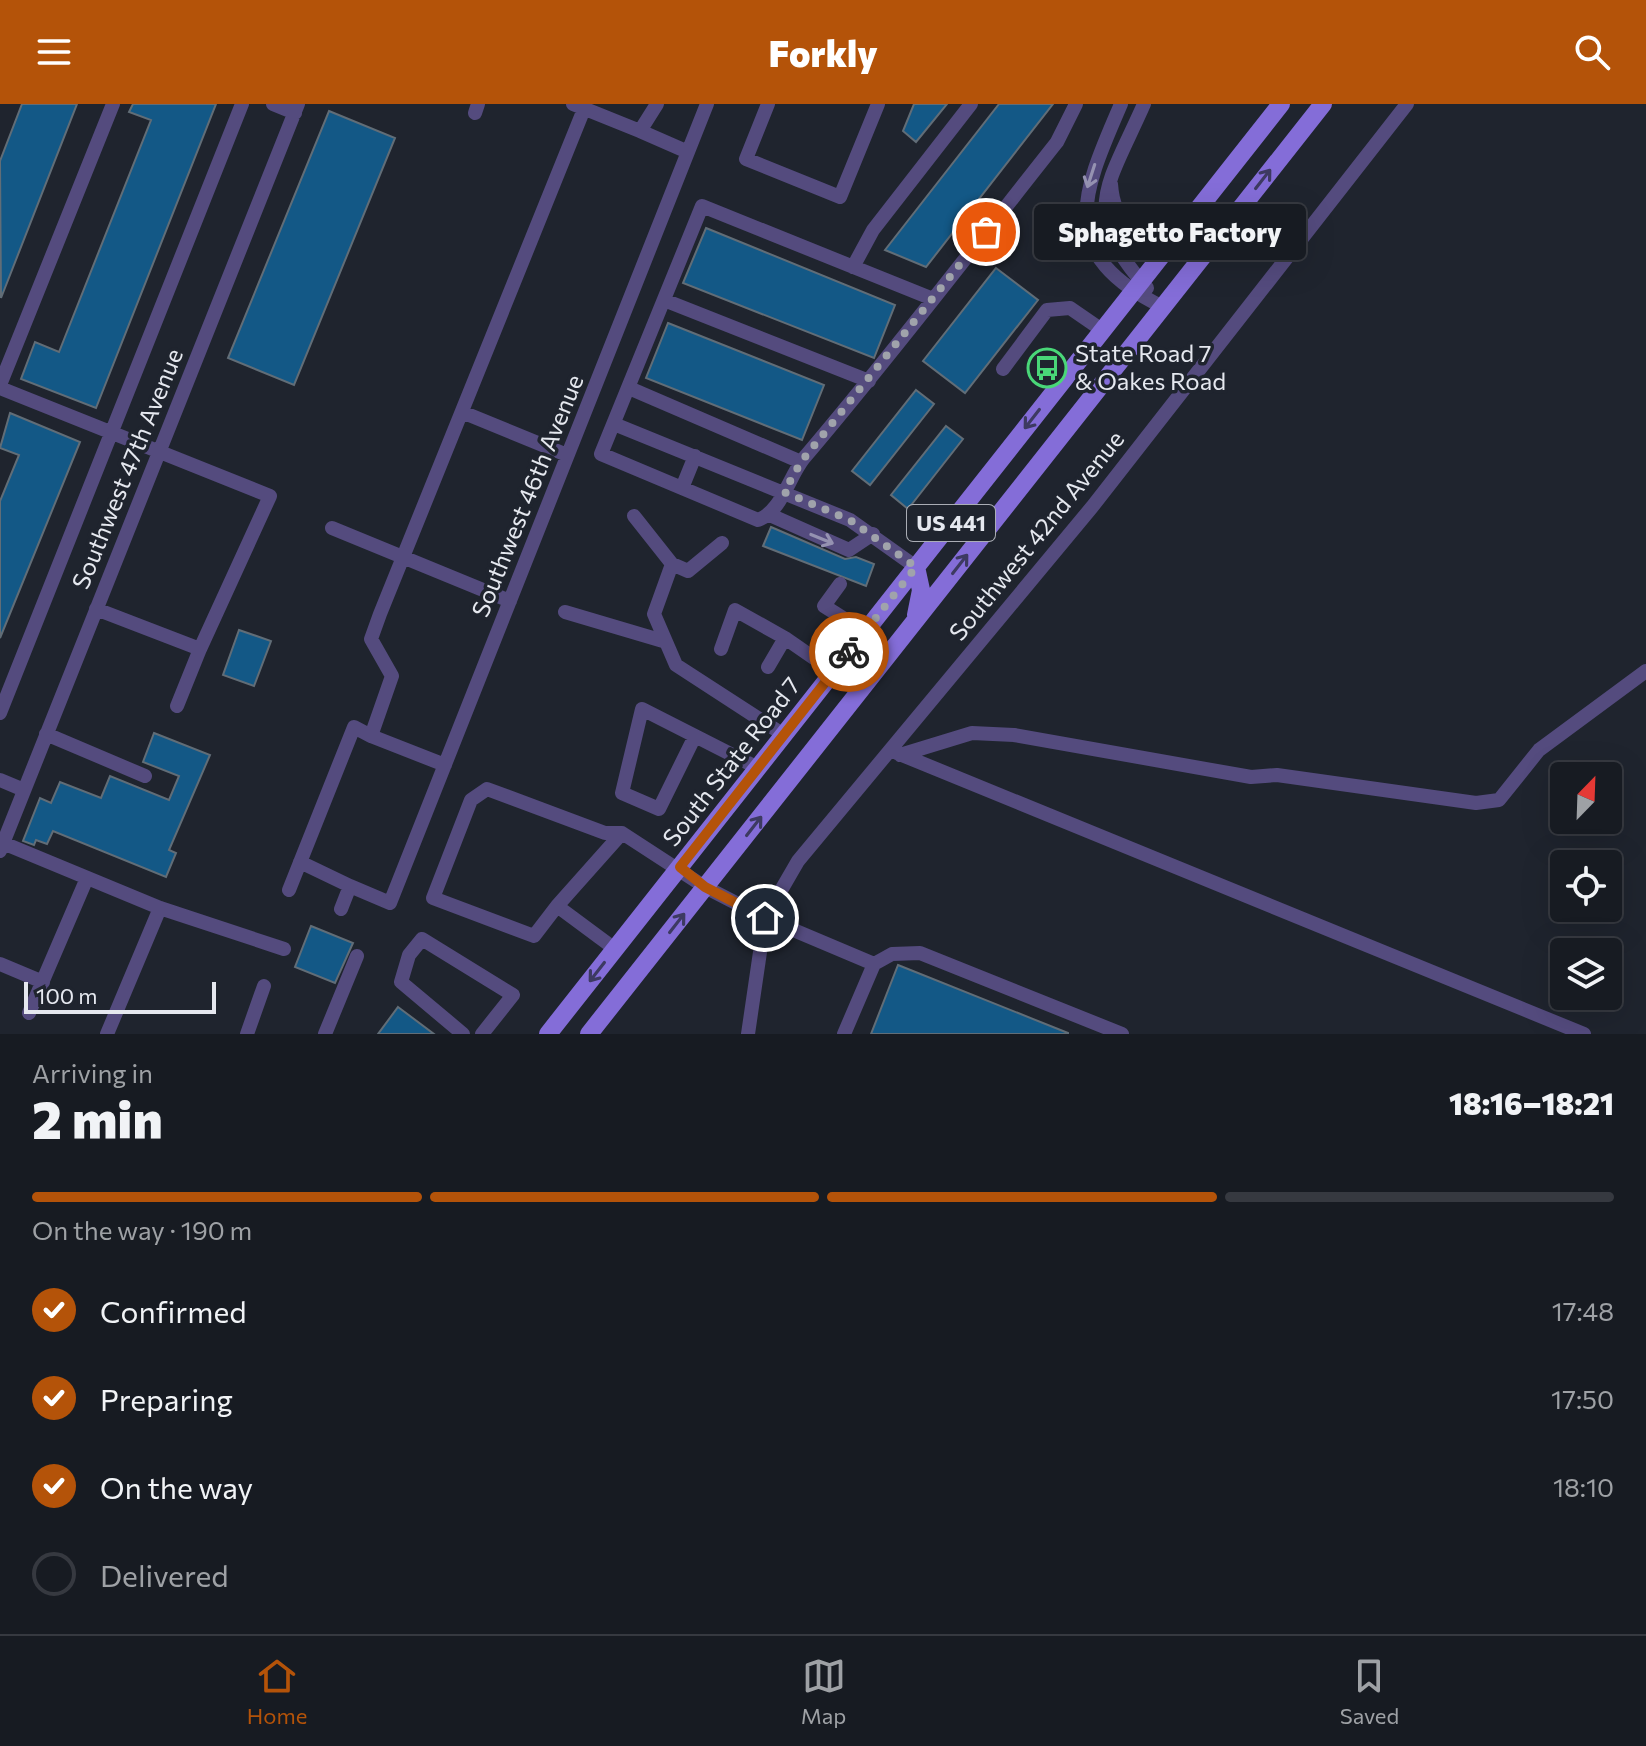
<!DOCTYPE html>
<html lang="en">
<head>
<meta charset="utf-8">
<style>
	body { margin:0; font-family:Commissioner,sans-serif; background:#20242a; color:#f1f3f6; height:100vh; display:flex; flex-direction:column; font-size:30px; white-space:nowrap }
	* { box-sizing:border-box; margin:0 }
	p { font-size:26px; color:#9ea1a5 }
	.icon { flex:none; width:44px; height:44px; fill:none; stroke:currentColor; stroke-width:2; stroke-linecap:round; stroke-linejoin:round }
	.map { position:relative; height:930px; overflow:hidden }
	.sheet { display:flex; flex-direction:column; background:#171b22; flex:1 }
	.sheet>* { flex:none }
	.needle { width:52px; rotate:23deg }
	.buttons { position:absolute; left:1550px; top:658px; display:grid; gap:16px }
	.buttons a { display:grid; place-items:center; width:72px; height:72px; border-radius:8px; background:#171b22; box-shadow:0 8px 32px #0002,0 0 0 2px #363940; font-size:40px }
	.scale { position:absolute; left:24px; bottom:20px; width:192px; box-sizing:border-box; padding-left:8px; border:4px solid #e5e8ef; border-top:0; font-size:22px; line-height:28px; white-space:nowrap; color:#e5e8ef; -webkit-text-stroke:6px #1f242e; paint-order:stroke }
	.pin { position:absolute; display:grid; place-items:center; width:68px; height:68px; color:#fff; margin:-34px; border:4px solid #fff; border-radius:50%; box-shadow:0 2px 8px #0007 }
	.courier { position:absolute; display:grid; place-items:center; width:80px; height:80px; margin:-40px; border:6px solid #b45309; border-radius:50%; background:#fff; color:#222; box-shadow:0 2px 10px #0007 }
	.bubble { position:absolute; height:56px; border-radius:8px; background:#171b22; box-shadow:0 8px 32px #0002,0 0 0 2px #363940; font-size:26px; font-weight:800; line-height:56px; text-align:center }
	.head em { font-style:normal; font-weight:800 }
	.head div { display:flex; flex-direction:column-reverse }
	.head { display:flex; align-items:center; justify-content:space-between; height:136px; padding:0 32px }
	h1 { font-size:52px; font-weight:800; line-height:60px }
	.bar { display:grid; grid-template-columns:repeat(4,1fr); gap:12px 8px; align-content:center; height:96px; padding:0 32px }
	.bar i { height:10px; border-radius:6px; background:#363940 }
	.bar .selected { background:#b45309 }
	.bar p { grid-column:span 4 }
	ol { padding:0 32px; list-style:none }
	li { display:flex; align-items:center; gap:24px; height:88px }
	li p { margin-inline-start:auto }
	li .icon { padding:8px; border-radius:50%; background:#b45309; color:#fff; stroke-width:4 }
	li:last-child { color:#9ea1a5 }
	li i { width:44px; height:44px; border:4px solid #363940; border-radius:50% }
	header { display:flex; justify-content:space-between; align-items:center; height:104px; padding:0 32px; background:#b45309; color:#fff; font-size:36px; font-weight:800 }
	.tabs { display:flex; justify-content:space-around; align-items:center; height:112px; border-top:2px solid #363940; background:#171b22; font-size:22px; color:#9ea1a5 }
	.tabs a { display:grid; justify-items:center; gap:4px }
	.tabs .selected { color:#b45309 }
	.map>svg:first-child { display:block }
	.building { fill:#135886; stroke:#616d77; stroke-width:2 }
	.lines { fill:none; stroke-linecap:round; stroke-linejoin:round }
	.minor { stroke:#544b7e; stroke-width:14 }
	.major { stroke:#846dd8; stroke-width:18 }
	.oneway { stroke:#9592b1 }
	.oneway2 { stroke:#3d3a61 }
	.done { stroke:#a0a3ab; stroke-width:8; stroke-dasharray:0 14.4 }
	.route { stroke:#b45309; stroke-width:10 }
	.labels { text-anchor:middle; stroke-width:7; stroke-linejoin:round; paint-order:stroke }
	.shield { fill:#1f242e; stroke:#aaadb5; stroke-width:2 }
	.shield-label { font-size:22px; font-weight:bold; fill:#e5e8ef }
	.poi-label { font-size:24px; fill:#e5e8ef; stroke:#1f242e; text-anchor:start }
	.street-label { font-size:24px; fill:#e5e8ef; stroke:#1f242e }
</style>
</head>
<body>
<header><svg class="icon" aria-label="menu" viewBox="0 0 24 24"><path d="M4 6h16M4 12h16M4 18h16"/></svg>Forkly<svg class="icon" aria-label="search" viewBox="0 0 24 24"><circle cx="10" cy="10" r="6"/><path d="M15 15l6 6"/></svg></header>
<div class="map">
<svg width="1646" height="930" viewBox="0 0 1646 930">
	<rect width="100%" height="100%" fill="#1f242e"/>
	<path class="building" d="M 22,0 L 77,0 L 1,194 L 0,57 Z
		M 133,0 L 216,0 L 96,304 L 21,275 L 35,238 L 59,248 L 151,16 L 129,8 Z
		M 914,0 L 947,0 L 916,38 L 903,27 Z
		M 999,0 L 1053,0 L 926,163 L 885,146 Z
		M 329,7 L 395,34 L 294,281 L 228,254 Z
		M 706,124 L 895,201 L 874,254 L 683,179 Z
		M 996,164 L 1038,196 L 965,289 L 923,257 Z
		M 668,219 L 824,281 L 802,336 L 646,274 Z
		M 916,286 L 934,300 L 870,381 L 852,367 Z
		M 10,309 L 80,338 L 0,534 L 0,397 L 19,351 L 0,344 Z
		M 946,322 L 963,335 L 908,405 L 891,391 Z
		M 771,423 L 845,455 L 856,453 L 874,460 L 866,482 L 763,442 Z
		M 239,526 L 271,537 L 254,582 L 223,571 Z
		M 154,629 L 210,651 L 169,746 L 176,749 L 166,773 L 53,727 L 47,740 L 36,736 L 34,741 L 23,737 L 40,694 L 51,699 L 60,678 L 101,694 L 110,672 L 169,696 L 179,672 L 143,658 Z
		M 311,822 L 353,839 L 335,879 L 295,863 Z
		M 898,861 L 1068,929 L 1068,930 L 871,930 Z
		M 398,903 L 434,930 L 378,930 Z"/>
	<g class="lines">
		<path class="minor" d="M 273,0 L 295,9
			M 573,0 L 640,27 L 657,0
			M 768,0 L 746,55 L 840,93 L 878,0
			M 1121,0 C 1082,90 1054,150 1163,203
			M 1144,0 C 1107,84 1079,107 1147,184
			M 475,9 L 478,0
			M 640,27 L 688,48
			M 1111,80 C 1114,124 1139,132 1179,129
			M 853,163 L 873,126 L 971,0
			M 933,195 L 702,102 L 601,350 L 758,416 C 782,407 788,374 804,354 C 891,252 973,144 1057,38 L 1076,0
			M 664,196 L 869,277
			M 1003,265 L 1047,206 L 1070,204 L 1102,226
			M 0,281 L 113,0
			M 0,284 L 270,392 L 200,545 L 96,505
			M 629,284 L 801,358
			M 462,308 L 567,351
			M 614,320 L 850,416 L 916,463
			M 682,384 L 695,352
			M 770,411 L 849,446 L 873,430
			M 634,412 L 672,460 L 654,510 L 676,561 L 784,631
			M 332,424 L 510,497
			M 672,460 L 688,467 L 722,439
			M 840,480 L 824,502 L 865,528
			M 565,508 L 663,537
			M 721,545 L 735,506 L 785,534 L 834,568
			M 768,563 L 785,534
			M 177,602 L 200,545
			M 0,609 L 242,0
			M 46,630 L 145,672
			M 371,632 L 445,661
			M 695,632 L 659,705 L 622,689 L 642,605 L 758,664
			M 897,649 L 1584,930
			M 900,651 L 972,629 L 1014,631 L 1251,673 L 1277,671 L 1476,699 L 1499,696 L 1539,646 L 1646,567
			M 0,676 L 24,686
			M 3,739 L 160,804 L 284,845
			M 0,747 L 298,0
			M 300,758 L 350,782 L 341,805
			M 350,782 L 390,799 L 707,0
			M 289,786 L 354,623 L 371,632 L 392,572 L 371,535 L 380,510 L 584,5
			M 557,802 L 622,729 L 705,783 L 765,814 L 798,757 L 1092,403 L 1407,0
			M 615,845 L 557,802 L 534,832 L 433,794 L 471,696 L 487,685 L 605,729 L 622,729
			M 0,860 L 43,878
			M 874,860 L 892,850 L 920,849 L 1122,930
			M 29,909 L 87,774
			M 107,930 L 160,804
			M 247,930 L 264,882
			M 325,930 L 357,852
			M 463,930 L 401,878 L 409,851 L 422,835 L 513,891 L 482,930
			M 748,930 L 765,814 L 874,860 L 844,930"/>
		<path class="major" d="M 916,511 L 921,486 L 916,463
			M 548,930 L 1281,0
			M 589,930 L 1323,0"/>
	</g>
	<defs><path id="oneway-shaft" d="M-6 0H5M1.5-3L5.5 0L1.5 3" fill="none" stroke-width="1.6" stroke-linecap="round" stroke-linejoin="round" transform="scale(2)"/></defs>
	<g class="oneway">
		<use href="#oneway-shaft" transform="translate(1091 72) rotate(108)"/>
		<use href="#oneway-shaft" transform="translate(822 435) rotate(22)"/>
	</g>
	<g class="oneway2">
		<use href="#oneway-shaft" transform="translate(1263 75) rotate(-52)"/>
		<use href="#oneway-shaft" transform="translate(1032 315) rotate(128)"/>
		<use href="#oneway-shaft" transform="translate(960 460) rotate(-52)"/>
		<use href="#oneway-shaft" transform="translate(754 722) rotate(-52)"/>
		<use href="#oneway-shaft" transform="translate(677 819) rotate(-52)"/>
		<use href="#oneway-shaft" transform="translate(597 868) rotate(128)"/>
	</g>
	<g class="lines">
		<path class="done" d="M 849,548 L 916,463 L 850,416 L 784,388 L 801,358 L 986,128"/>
		<path class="route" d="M 765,814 L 705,783 L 680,763 L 849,548"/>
	</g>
	<defs>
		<g id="bus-ring" transform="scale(2)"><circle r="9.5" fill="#1f242e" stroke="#49d778" stroke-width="1.5"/><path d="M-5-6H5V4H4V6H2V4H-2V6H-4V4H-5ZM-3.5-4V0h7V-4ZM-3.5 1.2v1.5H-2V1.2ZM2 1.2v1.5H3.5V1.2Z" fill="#49d778"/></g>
	</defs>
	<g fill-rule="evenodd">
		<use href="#bus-ring" x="1047" y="264"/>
	</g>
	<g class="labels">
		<rect class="shield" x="907" y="401" width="88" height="36" rx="6"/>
		<g class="shield-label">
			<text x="951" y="427">US 441</text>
		</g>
		<g class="poi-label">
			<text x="1075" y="258">State Road 7<tspan x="1075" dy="28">&amp; Oakes Road</tspan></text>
		</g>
		<g class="street-label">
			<text transform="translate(128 365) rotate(-68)" y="8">Southwest 47th Avenue</text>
			<text transform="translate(528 392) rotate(-68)" y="8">Southwest 46th Avenue</text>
			<text transform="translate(1037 432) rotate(-51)" y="8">Southwest 42nd Avenue</text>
			<text transform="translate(732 658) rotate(-52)" y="8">South State Road 7</text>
		</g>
	</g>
</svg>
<div class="buttons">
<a><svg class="needle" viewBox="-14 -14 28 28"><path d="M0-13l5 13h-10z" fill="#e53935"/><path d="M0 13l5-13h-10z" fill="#9ea1a5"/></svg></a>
<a><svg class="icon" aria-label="locate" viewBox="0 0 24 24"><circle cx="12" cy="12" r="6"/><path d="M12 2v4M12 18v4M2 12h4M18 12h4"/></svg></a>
<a><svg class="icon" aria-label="layers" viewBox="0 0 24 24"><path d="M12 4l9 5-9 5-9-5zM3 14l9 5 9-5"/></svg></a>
</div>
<div class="scale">100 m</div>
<div class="pin" style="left:986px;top:128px;background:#ea580c"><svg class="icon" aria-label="bag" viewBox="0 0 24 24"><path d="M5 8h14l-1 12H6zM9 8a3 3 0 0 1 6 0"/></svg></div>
<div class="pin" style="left:765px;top:814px;background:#1f2937"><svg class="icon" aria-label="home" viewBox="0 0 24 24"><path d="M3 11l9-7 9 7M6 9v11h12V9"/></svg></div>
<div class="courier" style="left:849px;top:548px"><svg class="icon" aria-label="bike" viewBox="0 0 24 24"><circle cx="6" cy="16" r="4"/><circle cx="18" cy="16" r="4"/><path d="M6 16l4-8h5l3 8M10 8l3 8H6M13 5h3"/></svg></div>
<div class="bubble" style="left:1034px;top:100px;width:272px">Sphagetto Factory</div>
</div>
<section class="sheet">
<div class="head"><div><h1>2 min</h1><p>Arriving in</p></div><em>18:16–18:21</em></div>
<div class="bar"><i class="selected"></i><i class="selected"></i><i class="selected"></i><i></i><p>On the way · 190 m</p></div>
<ol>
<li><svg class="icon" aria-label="check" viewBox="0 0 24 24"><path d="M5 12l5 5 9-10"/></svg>Confirmed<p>17:48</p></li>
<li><svg class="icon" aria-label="check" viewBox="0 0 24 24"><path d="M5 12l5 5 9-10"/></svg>Preparing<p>17:50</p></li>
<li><svg class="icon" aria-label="check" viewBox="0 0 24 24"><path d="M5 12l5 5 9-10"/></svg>On the way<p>18:10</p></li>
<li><i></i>Delivered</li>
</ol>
</section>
<nav class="tabs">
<a class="selected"><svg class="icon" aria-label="home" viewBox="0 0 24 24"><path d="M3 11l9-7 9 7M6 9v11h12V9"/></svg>Home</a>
<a><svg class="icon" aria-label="map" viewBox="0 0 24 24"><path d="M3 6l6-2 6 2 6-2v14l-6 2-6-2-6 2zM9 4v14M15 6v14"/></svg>Map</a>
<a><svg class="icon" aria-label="saved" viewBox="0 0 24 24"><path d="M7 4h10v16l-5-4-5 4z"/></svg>Saved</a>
</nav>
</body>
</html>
